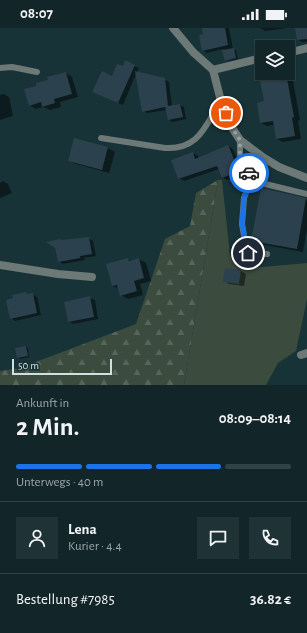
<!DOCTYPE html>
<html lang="de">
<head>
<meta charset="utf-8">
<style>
	body { margin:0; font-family:"Alegreya Sans",sans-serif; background:#1f3235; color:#f1f3f6; height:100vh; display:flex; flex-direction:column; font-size:15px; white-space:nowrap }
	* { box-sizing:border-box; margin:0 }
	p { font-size:13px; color:#9ca5a8 }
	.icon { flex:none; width:22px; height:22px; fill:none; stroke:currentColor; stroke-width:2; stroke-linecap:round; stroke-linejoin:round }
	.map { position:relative; height:357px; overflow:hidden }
	.sheet { display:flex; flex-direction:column; background:#122629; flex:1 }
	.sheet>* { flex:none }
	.controls { position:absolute; left:255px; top:12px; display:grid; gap:8px }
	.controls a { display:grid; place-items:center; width:40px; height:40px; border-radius:0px; background:#122629; box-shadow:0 1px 3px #0004,0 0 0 1px #314346; font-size:20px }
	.scale { position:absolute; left:12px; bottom:10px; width:100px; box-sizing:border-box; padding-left:4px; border:2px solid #d0e0e2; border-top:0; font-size:11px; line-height:14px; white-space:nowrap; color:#d0e0e2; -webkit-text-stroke:3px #183337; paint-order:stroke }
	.pin { position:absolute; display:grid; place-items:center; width:34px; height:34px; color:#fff; margin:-17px; border:2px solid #fff; border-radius:50%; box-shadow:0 1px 4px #0007 }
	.courier { position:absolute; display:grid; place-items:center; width:40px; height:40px; margin:-20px; border:3px solid #1a73e8; border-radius:50%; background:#fff; color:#222; box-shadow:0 1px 5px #0007 }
	.head em { font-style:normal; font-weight:700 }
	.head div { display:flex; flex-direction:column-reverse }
	.head { display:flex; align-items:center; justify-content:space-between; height:68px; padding:0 16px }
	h1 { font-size:26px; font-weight:700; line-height:30px }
	.bar { display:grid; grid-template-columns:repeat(4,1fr); gap:6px 4px; align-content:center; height:48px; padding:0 16px }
	.bar i { height:5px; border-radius:3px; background:#314346 }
	.bar .current { background:#1a73e8 }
	.bar p { grid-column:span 4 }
	.line { display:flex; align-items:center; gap:10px; padding:0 16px; border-top:1px solid #314346 }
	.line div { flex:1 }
	.round { display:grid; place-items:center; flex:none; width:42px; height:42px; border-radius:0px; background:#1f3235 }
	.status { display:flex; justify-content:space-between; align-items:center; height:28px; padding:0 20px; background:#122629; direction:ltr }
	.status svg { height:11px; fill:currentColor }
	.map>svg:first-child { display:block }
	.green { fill:#3b4b3e }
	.forest { fill:url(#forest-firs) }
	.shadow { fill:#0007 }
	.building { fill:#2c414e }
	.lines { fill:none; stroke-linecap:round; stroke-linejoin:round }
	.service { stroke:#6d7976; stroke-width:6 }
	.minor { stroke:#6d7976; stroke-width:8 }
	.done { stroke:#90a3a6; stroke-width:4; stroke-dasharray:0 7.2 }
	.route { stroke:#1a73e8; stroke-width:5 }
</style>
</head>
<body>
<div class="status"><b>08:07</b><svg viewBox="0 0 49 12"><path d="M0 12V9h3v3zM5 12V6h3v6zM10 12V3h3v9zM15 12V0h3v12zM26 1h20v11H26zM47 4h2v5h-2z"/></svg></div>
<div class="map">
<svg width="307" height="357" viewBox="0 0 307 357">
	<defs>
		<pattern id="forest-firs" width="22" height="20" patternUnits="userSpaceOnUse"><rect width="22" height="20" fill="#3b4b3e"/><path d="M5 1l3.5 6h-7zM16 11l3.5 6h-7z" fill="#56655a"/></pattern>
	</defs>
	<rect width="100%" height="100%" fill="#183337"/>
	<path class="green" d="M 218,152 L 222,152 L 230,227 L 251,240 L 307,235 L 307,271 L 296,323 L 278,335 L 266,357 L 184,357 Z"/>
	<path class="forest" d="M 218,152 L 184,357 L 0,357 L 0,343 L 20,340 L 136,296 L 165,211 L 190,198 L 196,165 Z"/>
	<path class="shadow" d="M 203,0 L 229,0 L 233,21 L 236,22 L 238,31 L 228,33 L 226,32 L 223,21 L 207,25 L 203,22 L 204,7 Z
		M 260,0 L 288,0 L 265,3 Z
		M 296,0 L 307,0 L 307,14 L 302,14 L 298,12 Z
		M 134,38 L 139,40 L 137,45 L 164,51 L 169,54 L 172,78 L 180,77 L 184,79 L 186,91 L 173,94 L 169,92 L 167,82 L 147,85 L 143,83 L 136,46 L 123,77 L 98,66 L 113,49 L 123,40 Z
		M 66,45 L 72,49 L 78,69 L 60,74 L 61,79 L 50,82 L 44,79 L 36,81 L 29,77 L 38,58 Z
		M 275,45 L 288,45 L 292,47 L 300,92 L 298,93 L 301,111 L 283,114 L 277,111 L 274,97 L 267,98 L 261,95 L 265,74 Z
		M 4,66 L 9,69 L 13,88 L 0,92 L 0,67 Z
		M 75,111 L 108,120 L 115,124 L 109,145 L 76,136 L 69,133 Z
		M 228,118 L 233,121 L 243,146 L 227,152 L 223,150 L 219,141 L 184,153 L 179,150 L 193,125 L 198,128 L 198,130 Z
		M 3,153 L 8,156 L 12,165 L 0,170 L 0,155 Z
		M 262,161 L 307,172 L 307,201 L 303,224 L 259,216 L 253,212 Z
		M 88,210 L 93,213 L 96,228 L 84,230 L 85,232 L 63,236 L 59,233 Z
		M 127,231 L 132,233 L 139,231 L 146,235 L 151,253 L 140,256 L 143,267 L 128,271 L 121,267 L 120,261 L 113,258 Z
		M 226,241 L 241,243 L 246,246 L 244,258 L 229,256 L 224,253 Z
		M 26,265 L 29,267 L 32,266 L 37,269 L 41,287 L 15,293 L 11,290 Z
		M 90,270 L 95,272 L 98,291 L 73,296 L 69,293 Z
		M 26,319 L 28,320 L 29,329 L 20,331 L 18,329 Z"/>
	<path class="building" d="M 202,0 L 225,0 L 228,17 L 202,23 L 199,7 L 203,6 Z
		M 295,0 L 307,0 L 307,11 L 297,12 Z
		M 234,20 L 236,30 L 225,33 L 222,22 Z
		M 125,32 L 135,37 L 118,75 L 92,64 L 102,43 L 112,48 L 117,36 L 123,38 Z
		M 135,43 L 165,50 L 168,78 L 180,76 L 183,89 L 168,92 L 165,79 L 142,84 Z
		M 66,44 L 72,66 L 54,71 L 55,75 L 42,79 L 41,74 L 29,78 L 24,61 L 36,58 L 36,55 L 48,52 L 47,49 Z
		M 269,45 L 286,45 L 294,89 L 292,90 L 295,108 L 276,111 L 273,93 L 260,95 L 257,75 L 264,73 L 259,47 Z
		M 74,110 L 108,119 L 102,142 L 68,133 Z
		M 228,117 L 239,143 L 222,150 L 217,138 L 178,151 L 171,132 L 193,124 L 195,131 Z
		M 261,160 L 306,170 L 297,221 L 251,213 Z
		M 89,209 L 92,226 L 80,228 L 80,230 L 58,234 L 55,220 L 46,214 L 60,211 L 62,212 Z
		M 128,230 L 129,233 L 139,230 L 144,250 L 134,253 L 137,263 L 120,268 L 117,257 L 112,258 L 106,236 Z
		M 225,240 L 241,242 L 239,256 L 223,254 Z
		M 26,264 L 27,266 L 33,265 L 37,285 L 10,291 L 6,272 L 13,270 L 12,267 Z
		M 90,268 L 94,289 L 68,294 L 64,274 Z
		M 26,318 L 28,328 L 17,330 L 15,320 Z"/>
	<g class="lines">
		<path class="service" d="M 0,40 L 12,39 L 37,44
			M 101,110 L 165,120 C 199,122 205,98 221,73
			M 240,112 L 240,127 L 248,145 L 257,154 L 307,166
			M 252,149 L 244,170 L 242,196 L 247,225 L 267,226"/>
		<path class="minor" d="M 173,0 L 193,24 L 213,42 L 221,73 L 231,98 L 240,112 L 264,130 L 279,139 L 307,150
			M 288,25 L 307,20
			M 213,42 L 262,30
			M 0,237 L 58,246 L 92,249
			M 301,327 L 307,325"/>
	</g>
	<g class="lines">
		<path class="done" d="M 226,85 L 231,98 L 240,112 L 240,128 L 249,145"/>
		<path class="route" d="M 248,225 L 242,196 L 244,170 L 252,149 L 249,145"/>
	</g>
</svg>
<div class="controls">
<a><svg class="icon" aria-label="layers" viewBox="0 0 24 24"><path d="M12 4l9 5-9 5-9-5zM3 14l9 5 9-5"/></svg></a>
</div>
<div class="scale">50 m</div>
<div class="pin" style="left:226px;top:85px;background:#ea580c"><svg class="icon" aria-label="bag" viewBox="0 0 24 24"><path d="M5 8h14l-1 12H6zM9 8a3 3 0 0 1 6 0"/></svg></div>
<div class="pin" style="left:248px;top:225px;background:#1f2937"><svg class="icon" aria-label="home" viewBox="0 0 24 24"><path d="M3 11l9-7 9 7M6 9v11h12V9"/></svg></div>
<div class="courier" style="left:249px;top:145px"><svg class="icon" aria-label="car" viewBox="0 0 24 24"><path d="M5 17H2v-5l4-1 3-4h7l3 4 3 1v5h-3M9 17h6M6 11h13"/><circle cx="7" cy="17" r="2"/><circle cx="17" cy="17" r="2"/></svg></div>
</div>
<section class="sheet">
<div class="head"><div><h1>2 Min.</h1><p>Ankunft in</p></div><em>08:09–08:14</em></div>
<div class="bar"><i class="current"></i><i class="current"></i><i class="current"></i><i></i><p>Unterwegs · 40 m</p></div>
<div class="line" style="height:72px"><a class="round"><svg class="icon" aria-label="person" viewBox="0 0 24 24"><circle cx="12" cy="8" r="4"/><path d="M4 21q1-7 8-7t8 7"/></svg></a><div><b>Lena</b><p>Kurier · 4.4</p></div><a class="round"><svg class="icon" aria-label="chat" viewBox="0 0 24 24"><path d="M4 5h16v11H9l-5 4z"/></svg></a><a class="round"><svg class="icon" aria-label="phone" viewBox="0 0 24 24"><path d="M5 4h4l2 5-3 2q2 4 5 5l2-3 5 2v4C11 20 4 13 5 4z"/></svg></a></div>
<div class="line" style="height:52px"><div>Bestellung #7985</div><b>36.82 €</b></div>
</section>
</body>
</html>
